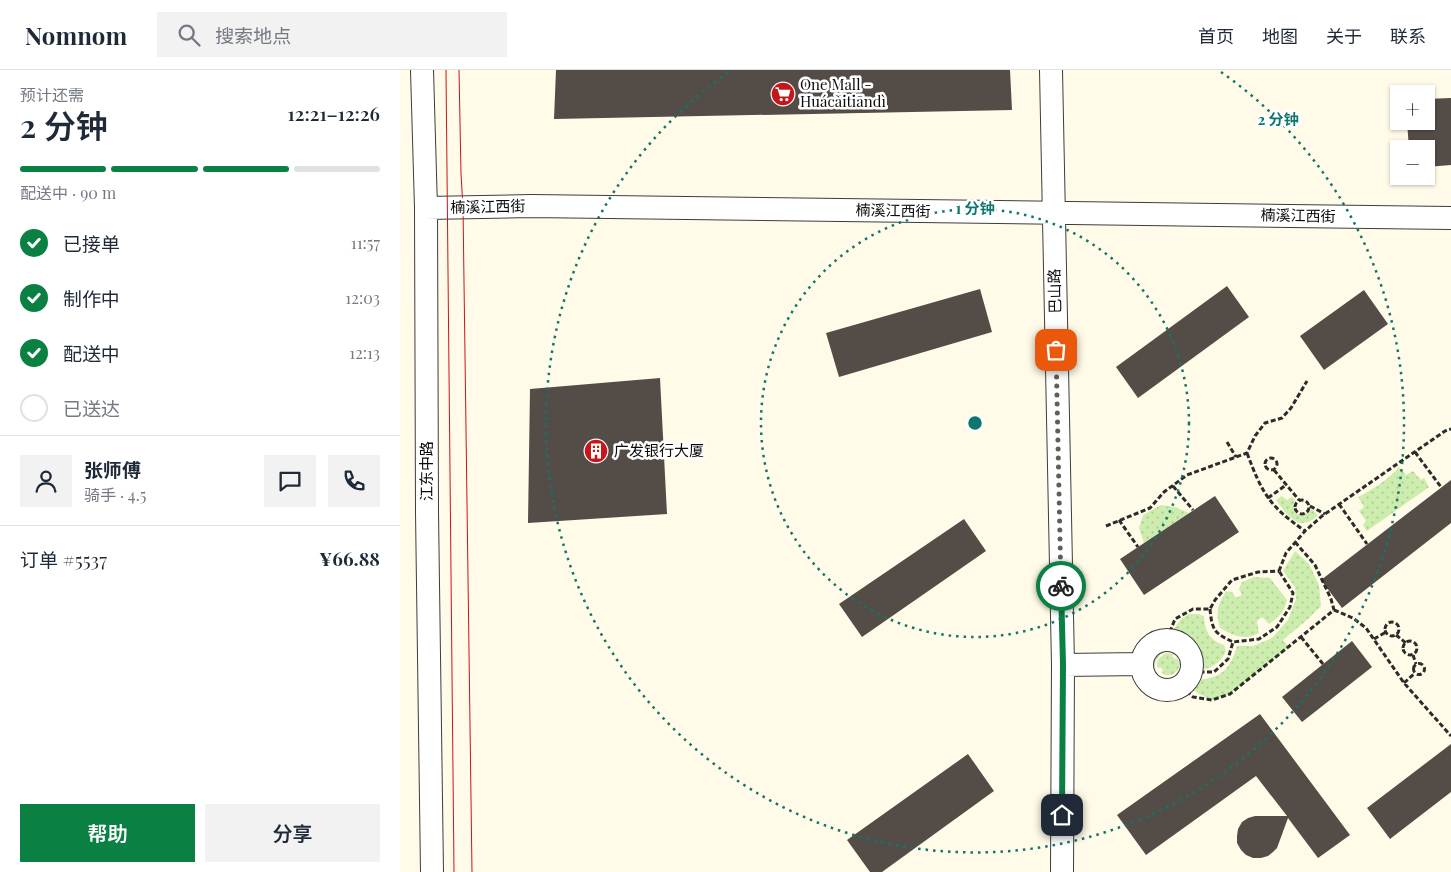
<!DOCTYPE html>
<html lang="zh">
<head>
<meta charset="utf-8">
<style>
	body { margin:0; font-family:"Playfair Display","Noto Sans SC",serif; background:#f2f2f3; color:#1f2937; height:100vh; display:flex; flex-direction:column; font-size:19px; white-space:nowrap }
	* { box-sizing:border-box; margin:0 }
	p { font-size:16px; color:#747a83 }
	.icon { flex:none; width:28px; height:28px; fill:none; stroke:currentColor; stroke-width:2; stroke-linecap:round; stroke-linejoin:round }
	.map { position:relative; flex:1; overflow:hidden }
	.sheet { display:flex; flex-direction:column; background:#fff; width:400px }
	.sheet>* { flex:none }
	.fabs { position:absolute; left:990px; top:15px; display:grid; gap:10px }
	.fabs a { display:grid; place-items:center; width:45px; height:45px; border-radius:0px; background:#fff; box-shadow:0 1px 4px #0004; font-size:25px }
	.pin { position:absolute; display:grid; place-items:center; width:42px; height:42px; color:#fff; margin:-21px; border-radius:10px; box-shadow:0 2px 8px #0006 }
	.courier { position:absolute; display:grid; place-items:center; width:50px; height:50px; margin:-25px; border:4px solid #0b8043; border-radius:50%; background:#fff; color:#222; box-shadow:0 1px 6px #0007 }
	.overview em { font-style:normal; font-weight:600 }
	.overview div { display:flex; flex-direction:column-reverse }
	.overview { display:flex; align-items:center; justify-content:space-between; height:85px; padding:0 20px }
	h1 { font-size:32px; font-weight:600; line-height:38px }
	.bar { display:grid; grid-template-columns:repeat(4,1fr); gap:8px 5px; align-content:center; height:60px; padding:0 20px }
	.bar i { height:6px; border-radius:4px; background:#e0e1e3 }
	.bar .on { background:#0b8043 }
	.bar p { grid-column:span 4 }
	.line { display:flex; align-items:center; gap:12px; padding:0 20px; border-top:1px solid #e0e1e3 }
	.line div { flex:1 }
	.round { display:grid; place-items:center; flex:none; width:52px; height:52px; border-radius:0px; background:#f2f2f3 }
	ol { padding:0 20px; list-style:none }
	li { display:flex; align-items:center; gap:15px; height:55px }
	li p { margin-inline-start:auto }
	li .icon { padding:5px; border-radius:50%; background:#0b8043; color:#fff; stroke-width:4 }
	li:last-child { color:#747a83 }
	li i { width:28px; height:28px; border:2px solid #e0e1e3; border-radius:50% }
	.cta { display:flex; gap:10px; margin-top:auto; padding:10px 20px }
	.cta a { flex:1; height:58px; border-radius:0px; background:#0b8043; color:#fff; font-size:20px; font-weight:600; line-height:58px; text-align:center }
	.cta a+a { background:#f2f2f3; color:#1f2937 }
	header { display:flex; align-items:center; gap:30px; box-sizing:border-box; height:70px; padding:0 25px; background:#fff; border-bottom:1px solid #e0e1e3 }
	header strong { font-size:24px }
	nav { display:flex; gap:28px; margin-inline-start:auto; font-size:18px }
	.search { width:350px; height:45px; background:#f2f2f3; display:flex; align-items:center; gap:12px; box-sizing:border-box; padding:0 18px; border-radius:0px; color:#747a83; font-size:19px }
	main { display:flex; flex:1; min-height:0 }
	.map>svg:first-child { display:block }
	.grass { fill:url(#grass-dots); fill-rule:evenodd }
	.building { fill:#544c46 }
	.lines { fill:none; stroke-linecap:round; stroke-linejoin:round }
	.minor-casing { stroke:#3d3d3d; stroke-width:24 }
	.path { stroke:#2c2c2c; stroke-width:3; stroke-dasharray:5 2.5; stroke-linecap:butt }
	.minor { stroke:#fff; stroke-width:22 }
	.tram { stroke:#c7161a; stroke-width:1 }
	.done { stroke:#605e58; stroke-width:5; stroke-dasharray:0 9 }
	.route { stroke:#0b8043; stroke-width:6 }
	.ring { fill:none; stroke:#0f766e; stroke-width:2.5; stroke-dasharray:2.5 5 }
	.labels { text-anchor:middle; stroke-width:5; stroke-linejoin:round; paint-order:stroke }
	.poi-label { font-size:15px; fill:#0a0a0a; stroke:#fff; text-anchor:start }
	.street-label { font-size:15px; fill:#0a0a0a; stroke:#fff }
	.centre { fill:#0f766e; stroke:#fff; stroke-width:2.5 }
	.ring-label { font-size:15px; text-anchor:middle; font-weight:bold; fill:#0f766e; stroke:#fff; stroke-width:5; stroke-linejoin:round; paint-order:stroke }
</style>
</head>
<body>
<header>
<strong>Nomnom</strong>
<div class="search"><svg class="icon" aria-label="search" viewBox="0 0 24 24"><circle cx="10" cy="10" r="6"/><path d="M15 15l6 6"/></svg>搜索地点</div>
<nav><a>首页</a><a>地图</a><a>关于</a><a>联系</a></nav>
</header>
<main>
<section class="sheet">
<div class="overview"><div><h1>2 分钟</h1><p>预计还需</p></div><em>12:21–12:26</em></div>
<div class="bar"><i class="on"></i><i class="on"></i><i class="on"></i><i></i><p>配送中 · 90 m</p></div>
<ol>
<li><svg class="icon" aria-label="check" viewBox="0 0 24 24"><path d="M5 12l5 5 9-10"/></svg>已接单<p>11:57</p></li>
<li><svg class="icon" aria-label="check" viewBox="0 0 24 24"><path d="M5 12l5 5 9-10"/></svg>制作中<p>12:03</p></li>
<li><svg class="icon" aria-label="check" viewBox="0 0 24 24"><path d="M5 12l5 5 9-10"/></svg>配送中<p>12:13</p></li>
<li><i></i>已送达</li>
</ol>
<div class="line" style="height:90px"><a class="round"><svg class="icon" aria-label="person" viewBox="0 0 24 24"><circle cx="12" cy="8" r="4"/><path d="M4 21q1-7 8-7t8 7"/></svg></a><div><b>张师傅</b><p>骑手 · 4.5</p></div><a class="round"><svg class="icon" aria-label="chat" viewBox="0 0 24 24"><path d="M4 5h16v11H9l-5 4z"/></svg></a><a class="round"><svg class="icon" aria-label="phone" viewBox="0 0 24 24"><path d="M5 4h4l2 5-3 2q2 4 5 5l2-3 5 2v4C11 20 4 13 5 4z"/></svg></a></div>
<div class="line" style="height:65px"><div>订单 #5537</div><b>¥66.88</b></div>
<div class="cta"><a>帮助</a><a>分享</a></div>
</section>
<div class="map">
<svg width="1051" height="802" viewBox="0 0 1051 802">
	<defs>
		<pattern id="grass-dots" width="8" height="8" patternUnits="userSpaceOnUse" patternTransform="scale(1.25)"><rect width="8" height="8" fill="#cdedae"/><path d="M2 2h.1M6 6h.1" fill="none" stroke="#afca94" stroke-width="1.8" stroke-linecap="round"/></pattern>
	</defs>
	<rect width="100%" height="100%" fill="#fffbe8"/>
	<path class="grass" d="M 999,397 L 1006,405 L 1013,401 L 1021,410 L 1024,408 L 1029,417 L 967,461 L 963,455 L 966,451 L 959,441 L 964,437 L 958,427 C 973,419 988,410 999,397 Z
		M 882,426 L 887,430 L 892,427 L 895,430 C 892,438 894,445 903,446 L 911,439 L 918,445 C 900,464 887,445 876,430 Z
		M 761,435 L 775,437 L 789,443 L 744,473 L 739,458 L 743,445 Z
		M 895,481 L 909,494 L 919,515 L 921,536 L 908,549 L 883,570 L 889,577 L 830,624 L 812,630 L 799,624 L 791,618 L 797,610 C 821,608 830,600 837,576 L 853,576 L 872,568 L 888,550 L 896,529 L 895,517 L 883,501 Z
		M 854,507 L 870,508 L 887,530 C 885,541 878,548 869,554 L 862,547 L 857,551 L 859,563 C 844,571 834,566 820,558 C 815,542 818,535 826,521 L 832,522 L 836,528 L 842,525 L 839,519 L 842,512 Z
		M 789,544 L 798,544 L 804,546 C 805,561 809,570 824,575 L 826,581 C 820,593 813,598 800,600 C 802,579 791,567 771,563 L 781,549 Z
		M 769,576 C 781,578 791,588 786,601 C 784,606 780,610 775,611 C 751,620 739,582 769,576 ZM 769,581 C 787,584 786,609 768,609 C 751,609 750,584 769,581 Z
		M 766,583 L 774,584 L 772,586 L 775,589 L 777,588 L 780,594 L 778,600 L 772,605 L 764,605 L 762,602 L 763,600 L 760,597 L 758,598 C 755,590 760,587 766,583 Z"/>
	<path class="building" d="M 156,0 L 610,0 L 612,40 L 154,49 Z
		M 1051,28 L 1051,95 L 1026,97 L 1026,79 L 1009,79 L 1007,51 L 1026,51 L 1026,29 Z
		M 827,216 L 849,247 L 738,328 L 716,297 Z
		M 580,219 L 592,262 L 439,307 L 426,263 Z
		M 964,220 L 988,254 L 924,300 L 900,266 Z
		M 260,308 L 267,444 L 128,453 L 130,319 Z
		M 1051,410 L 1051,453 L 942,538 L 921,510 Z
		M 815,426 L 839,462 L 744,525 L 720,489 Z
		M 564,449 L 586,481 L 462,567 L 439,534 Z
		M 952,571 L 972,597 L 902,652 L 882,627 Z
		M 860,644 L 950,765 L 918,788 L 888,748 L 877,778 L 873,782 L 868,786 L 861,788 L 853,788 L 846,785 L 841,780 L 837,773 L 837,766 L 838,759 L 842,752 L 848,748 L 855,746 L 887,746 L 856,706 L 746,785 L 717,745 Z
		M 1051,674 L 1051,722 L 990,769 L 967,738 Z
		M 568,684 L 594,721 L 482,802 L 470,802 L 447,770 Z"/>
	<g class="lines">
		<g class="minor-casing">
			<path id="minor" d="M 22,0 L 26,138 L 27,442 L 32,802
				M 651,0 L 663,595 L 662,802
				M 26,138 L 131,136 L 1051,148
				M742 595a25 25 0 1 1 50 0a25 25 0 1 1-50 0Z
				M 663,595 L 741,594"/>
		</g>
		<path class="path" d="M 827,372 L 836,387
			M 1015,382 L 1041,417
			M 847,383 C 862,423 869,436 905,461
			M865 394a6 6 0 1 1 12 0a6 6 0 1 1-12 0Z
			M 874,400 L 899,430
			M 773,416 L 793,440
			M 868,428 L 886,415
			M895 437a7 7 0 1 1 14 0a7 7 0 1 1-14 0Z
			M 939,434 L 967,474
			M 910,436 L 925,444
			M 719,450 L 738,477
			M 706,456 L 750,438 L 764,422 L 787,405 L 847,383 L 855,366 L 865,353 L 882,348 L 891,338 L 907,311
			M 895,472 L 915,495 L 931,529 L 934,540
			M 879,501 L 886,483 L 905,461 L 922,446 L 1045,361 L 1051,359
			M 810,539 C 812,560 814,563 833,572
			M 934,540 L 953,548 L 966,558 L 1004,613 L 1051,666
			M985 559a7 7 0 1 1 14 0a7 7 0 1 1-14 0Z
			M 996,565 L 1006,573
			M 901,567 L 923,594
			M 767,569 L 775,549 L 793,539 L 810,539 L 815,530 L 832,510 L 858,502 L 879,501
			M 974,569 L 986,562
			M1003 578a7 7 0 1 1 14 0a7 7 0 1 1-14 0Z
			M 1013,585 L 1016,594
			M1013.5 599a5.5 5.5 0 1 1 11 0a5.5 5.5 0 1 1-11 0Z
			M 792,602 L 814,602 L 828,589 L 833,572 L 859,569 L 877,557 L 890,537 L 893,523 L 879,501
			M 1004,613 L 1015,603
			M 781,616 L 793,627 L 812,630 L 830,624 L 934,540"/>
		<use href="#minor" class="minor"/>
		<path class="tram" d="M 46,0 L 54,802
			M 59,0 L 61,104 L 63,137 L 72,802"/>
	</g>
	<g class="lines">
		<path class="done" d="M 656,280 L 661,516"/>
		<path class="route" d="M 661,516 L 663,594 L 662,745"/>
	</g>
	<g class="ring">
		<circle cx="575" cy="353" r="214"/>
		<path d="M821 2A429 429 0 1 1 329 2"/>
	</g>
	<defs>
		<g id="supermarket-disc" transform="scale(1.25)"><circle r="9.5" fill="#c7161a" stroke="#fff"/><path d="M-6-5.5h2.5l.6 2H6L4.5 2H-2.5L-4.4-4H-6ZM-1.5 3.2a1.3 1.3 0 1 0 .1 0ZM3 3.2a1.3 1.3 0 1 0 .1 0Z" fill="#fff"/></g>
		<g id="building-disc" transform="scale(1.25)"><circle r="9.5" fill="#c7161a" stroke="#fff"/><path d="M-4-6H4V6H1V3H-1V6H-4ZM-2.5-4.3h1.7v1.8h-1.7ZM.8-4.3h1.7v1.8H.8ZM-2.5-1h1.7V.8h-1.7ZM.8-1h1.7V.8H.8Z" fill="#fff"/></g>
	</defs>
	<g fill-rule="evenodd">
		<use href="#supermarket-disc" x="383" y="24"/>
		<use href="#building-disc" x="196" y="381"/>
	</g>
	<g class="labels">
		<g class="poi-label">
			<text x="400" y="20">One Mall -<tspan x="400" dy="17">Huácǎitiāndì</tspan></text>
			<text x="214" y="386">广发银行大厦</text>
		</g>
		<g class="street-label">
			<text transform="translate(88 137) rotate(-1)" y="5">楠溪江西街</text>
			<text transform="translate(493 141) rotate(1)" y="5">楠溪江西街</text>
			<text transform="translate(898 146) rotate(1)" y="5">楠溪江西街</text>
			<text transform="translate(655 221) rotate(-91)" y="5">巴山路</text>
			<text transform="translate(27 401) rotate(-90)" y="5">江东中路</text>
		</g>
	</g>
	<circle cx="575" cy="353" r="8" class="centre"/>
	<g class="ring-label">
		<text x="878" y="55">2 分钟</text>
		<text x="575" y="144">1 分钟</text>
	</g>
</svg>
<div class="fabs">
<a>+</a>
<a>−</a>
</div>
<div class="pin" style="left:656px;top:280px;background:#ea580c"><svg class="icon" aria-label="bag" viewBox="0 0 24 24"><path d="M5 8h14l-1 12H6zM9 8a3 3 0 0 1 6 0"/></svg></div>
<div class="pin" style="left:662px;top:745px;background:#1f2937"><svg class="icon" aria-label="home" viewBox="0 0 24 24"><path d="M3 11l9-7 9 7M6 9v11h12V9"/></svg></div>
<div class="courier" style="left:661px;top:516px"><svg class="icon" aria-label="bike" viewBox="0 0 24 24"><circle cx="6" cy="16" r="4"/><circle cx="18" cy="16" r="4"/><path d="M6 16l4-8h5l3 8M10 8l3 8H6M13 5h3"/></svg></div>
</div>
</main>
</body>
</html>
